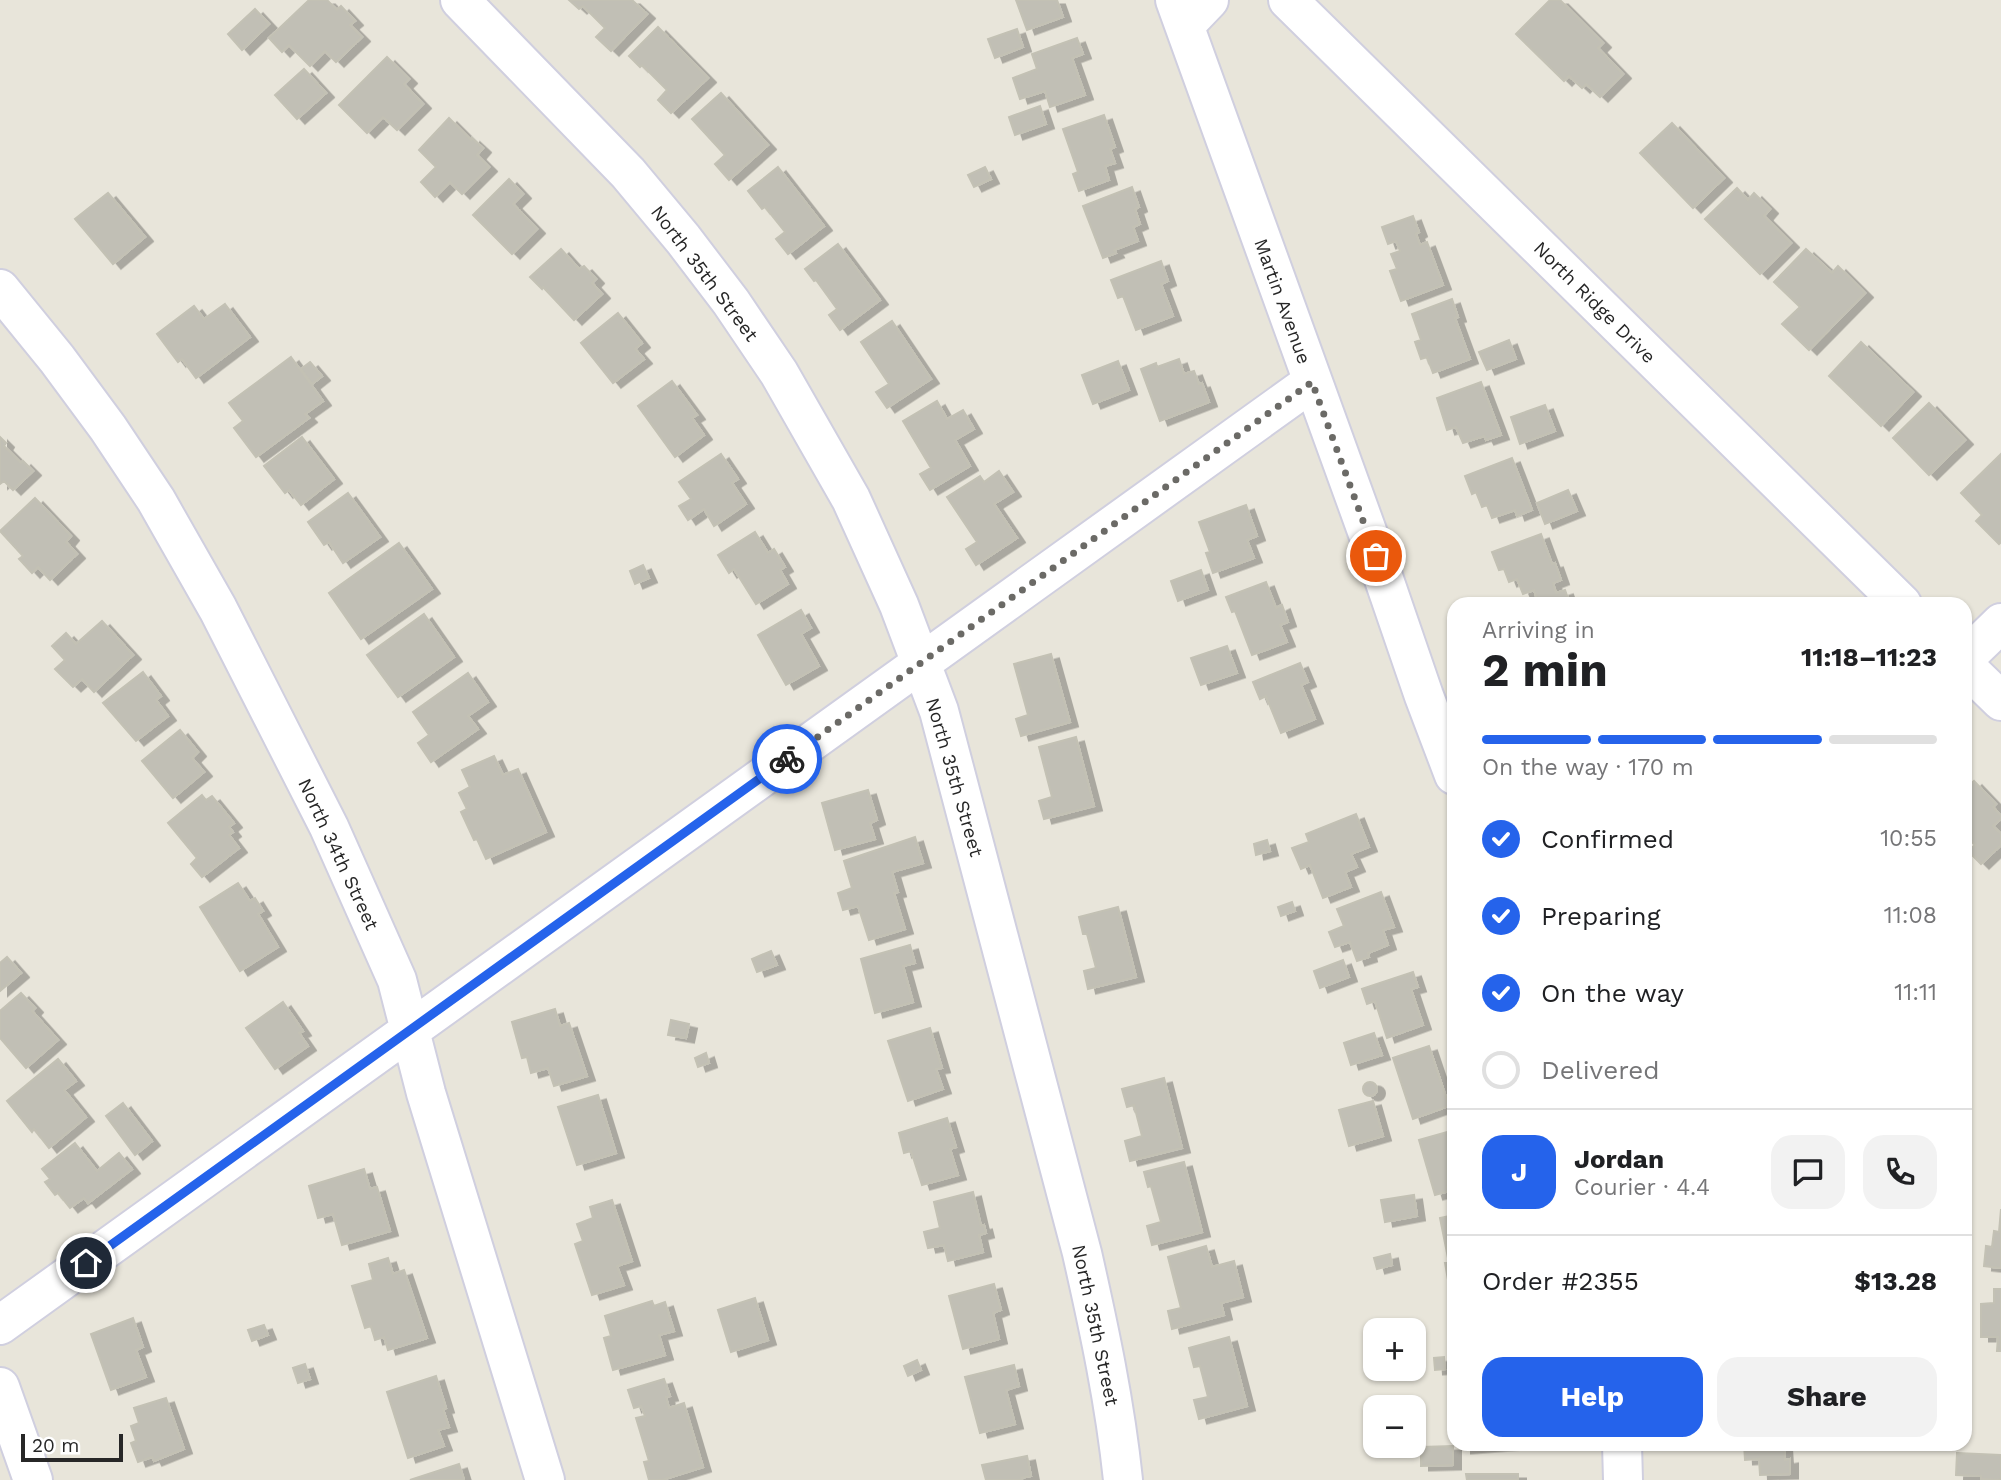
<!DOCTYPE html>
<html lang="en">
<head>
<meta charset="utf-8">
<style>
	body { margin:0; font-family:"Work Sans",sans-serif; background:#f2f2f2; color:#202124; height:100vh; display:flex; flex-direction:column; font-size:26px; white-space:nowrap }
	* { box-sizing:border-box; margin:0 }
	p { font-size:23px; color:#757577 }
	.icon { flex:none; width:38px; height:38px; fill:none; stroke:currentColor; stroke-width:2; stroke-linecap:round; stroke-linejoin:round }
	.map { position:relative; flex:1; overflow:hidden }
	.panel { position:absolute; left:1447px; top:597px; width:525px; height:854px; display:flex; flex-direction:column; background:#fff; border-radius:21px; box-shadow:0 2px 5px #0004 }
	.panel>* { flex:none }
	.tools { position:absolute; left:1363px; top:1318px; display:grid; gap:14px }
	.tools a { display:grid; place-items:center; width:63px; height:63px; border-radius:14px; background:#fff; box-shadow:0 2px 5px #0004; font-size:35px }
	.scale { position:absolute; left:21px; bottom:18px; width:102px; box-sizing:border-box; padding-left:7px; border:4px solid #272727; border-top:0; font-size:19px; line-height:24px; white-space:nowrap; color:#272727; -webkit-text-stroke:5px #fff; paint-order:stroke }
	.pin { position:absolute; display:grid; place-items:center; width:60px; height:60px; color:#fff; margin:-30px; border:4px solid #fff; border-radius:50%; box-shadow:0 2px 7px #0007 }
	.courier { position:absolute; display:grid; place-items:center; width:70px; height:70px; margin:-35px; border:5px solid #2563eb; border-radius:50%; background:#fff; color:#222; box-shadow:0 2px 9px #0007 }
	.summary em { font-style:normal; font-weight:700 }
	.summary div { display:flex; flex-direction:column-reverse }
	.summary { display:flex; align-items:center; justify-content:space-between; height:119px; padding:0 35px }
	h1 { font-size:46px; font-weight:700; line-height:52px }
	.bar { display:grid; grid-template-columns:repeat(4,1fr); gap:10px 7px; align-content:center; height:84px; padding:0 35px }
	.bar i { height:9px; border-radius:5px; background:#e0e0e0 }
	.bar .on { background:#2563eb }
	.bar p { grid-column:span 4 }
	.line { display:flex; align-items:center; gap:18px; padding:0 35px; border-top:2px solid #e0e0e0 }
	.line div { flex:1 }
	.round { display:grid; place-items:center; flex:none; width:74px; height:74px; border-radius:21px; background:#f2f2f2 }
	ol { padding:0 35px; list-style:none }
	li { display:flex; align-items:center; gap:21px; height:77px }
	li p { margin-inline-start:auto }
	li .icon { padding:7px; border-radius:50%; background:#2563eb; color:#fff; stroke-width:4 }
	li:last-child { color:#757577 }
	li i { width:38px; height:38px; border:4px solid #e0e0e0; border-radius:50% }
	.cta { display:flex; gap:14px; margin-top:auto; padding:14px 35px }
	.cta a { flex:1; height:80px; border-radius:21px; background:#2563eb; color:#fff; font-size:28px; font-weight:700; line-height:80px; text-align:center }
	.cta a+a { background:#f2f2f2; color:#202124 }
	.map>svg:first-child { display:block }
	.building { fill:#c1bfb5; stroke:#c3c1b4; stroke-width:2; filter:url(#shadow) }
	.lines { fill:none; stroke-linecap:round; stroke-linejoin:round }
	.street-casing { stroke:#d0cfdf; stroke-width:42 }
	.secondary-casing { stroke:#d0cfdf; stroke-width:42 }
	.street { stroke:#fff; stroke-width:38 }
	.secondary { stroke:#fff; stroke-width:38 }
	.done { stroke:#6b6a66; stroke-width:7; stroke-dasharray:0 12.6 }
	.route { stroke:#2563eb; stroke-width:9 }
	.labels { text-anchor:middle; stroke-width:5; stroke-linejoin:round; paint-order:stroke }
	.street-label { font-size:19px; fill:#272727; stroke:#fff }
</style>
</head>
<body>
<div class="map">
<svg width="2001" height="1480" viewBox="0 0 2001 1480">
	<defs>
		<filter id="shadow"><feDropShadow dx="8" dy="4.5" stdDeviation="0" flood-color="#0004"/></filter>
	</defs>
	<rect width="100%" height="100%" fill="#e8e5da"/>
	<path class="building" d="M 309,0 L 327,0 L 337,10 L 341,6 L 355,21 L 350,25 L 362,37 L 336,62 L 325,51 L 310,66 L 289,45 L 282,52 L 269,38 Z
		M 569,0 L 632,0 L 647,14 L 611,51 L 596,37 L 605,28 L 583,6 L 579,9 Z
		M 1016,0 L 1057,0 L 1063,17 L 1027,30 Z
		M 1550,0 L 1560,0 L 1603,43 L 1598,48 L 1623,74 L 1600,97 L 1586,84 L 1582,88 L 1569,76 L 1564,81 L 1516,34 Z
		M 255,9 L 269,24 L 242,50 L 228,34 Z
		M 658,27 L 708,78 L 671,113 L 658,100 L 667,90 L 642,65 L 640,67 L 629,56 Z
		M 1017,29 L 1023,47 L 995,58 L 988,39 Z
		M 1077,38 L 1083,54 L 1072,58 L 1085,95 L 1050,107 L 1045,91 L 1020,99 L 1013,78 L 1037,69 L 1032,54 Z
		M 387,57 L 409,79 L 404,84 L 423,104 L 397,130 L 383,117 L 367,133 L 339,105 Z
		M 304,69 L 326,93 L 297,119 L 275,95 Z
		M 721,93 L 768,145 L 729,180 L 715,164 L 725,155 L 692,119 Z
		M 1040,106 L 1046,124 L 1015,135 L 1009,117 Z
		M 1104,115 L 1115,147 L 1110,149 L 1115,163 L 1105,166 L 1109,180 L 1079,191 L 1073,174 L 1078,172 L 1063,129 Z
		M 449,118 L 471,140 L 472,138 L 483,148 L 477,155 L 489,167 L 462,194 L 450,182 L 435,197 L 421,182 L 436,167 L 419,150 Z
		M 1672,123 L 1724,178 L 1693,208 L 1640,153 Z
		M 778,167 L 824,226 L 788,254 L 776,239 L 785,232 L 765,207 L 762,209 L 748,191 Z
		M 985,167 L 991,179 L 974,187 L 968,175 Z
		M 509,179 L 523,194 L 513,204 L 537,229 L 512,254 L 473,215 Z
		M 1132,187 L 1139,207 L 1135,209 L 1140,224 L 1133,227 L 1138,241 L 1114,250 L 1116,253 L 1103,258 L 1083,206 Z
		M 1737,188 L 1748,200 L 1754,193 L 1770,209 L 1764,216 L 1791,243 L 1760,274 L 1705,219 Z
		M 108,193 L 145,237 L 113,264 L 75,219 Z
		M 1413,216 L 1419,232 L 1416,234 L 1420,245 L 1427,242 L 1443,285 L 1401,301 L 1390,271 L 1397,269 L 1391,254 L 1400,251 L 1396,241 L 1388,244 L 1382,227 Z
		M 838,244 L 880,300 L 840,330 L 829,315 L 837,309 L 816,280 L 814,281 L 805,269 Z
		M 561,249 L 579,269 L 584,266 L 596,279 L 592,283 L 602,294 L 574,320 L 543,287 L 542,289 L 530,277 Z
		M 1806,249 L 1832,273 L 1838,266 L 1865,293 L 1809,350 L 1782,324 L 1800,307 L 1774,282 Z
		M 1161,261 L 1168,281 L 1161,284 L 1173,316 L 1136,330 L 1123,296 L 1118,298 L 1111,280 Z
		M 1452,299 L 1458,317 L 1455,318 L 1470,359 L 1433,373 L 1427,357 L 1421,359 L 1415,342 L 1421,340 L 1412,314 Z
		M 225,304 L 250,337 L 196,378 L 182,359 L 178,362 L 157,334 L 194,306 L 204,319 Z
		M 618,313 L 642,343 L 635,349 L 644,359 L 613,383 L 581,343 Z
		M 892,321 L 931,379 L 887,408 L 876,392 L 889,384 L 861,342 Z
		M 1509,340 L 1516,359 L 1487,370 L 1479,352 Z
		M 1861,342 L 1913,392 L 1881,426 L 1829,376 Z
		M 291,357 L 323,401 L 305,414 L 309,418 L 256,457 L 234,428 L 243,421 L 229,403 Z
		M 1179,359 L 1184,374 L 1194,371 L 1199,384 L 1202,383 L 1209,402 L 1160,421 L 1141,369 L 1156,363 L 1157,367 Z
		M 1118,361 L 1129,390 L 1093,404 L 1082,375 Z
		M 310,362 L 322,376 L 312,384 L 301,369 Z
		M 672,381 L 697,415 L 692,418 L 704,435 L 675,457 L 638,406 Z
		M 1481,382 L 1501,435 L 1486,440 L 1484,436 L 1463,443 L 1456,427 L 1447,430 L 1437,398 Z
		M 937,401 L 947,419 L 963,410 L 974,429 L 955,440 L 970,466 L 930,490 L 920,474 L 931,468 L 903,421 Z
		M 1929,403 L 1965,440 L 1929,475 L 1893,438 Z
		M 1545,405 L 1555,431 L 1520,444 L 1511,417 Z
		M 0,437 L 6,443 L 4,446 L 21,463 L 23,461 L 33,471 L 13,490 L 4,481 L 0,484 Z
		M 302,437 L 334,479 L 301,505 L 289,490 L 285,493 L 264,466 Z
		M 721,454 L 738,479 L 732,483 L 746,504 L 714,526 L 704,509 L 688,520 L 679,506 L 691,499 L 679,482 Z
		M 2001,454 L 2001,542 L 1999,544 L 1976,521 L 1982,515 L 1961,493 Z
		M 1512,458 L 1532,510 L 1517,516 L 1515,510 L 1492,518 L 1487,505 L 1482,507 L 1476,492 L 1472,494 L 1465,476 Z
		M 999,471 L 1013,492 L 994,504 L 1017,538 L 976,565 L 966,549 L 977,542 L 947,497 L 980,476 L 984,482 Z
		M 1568,490 L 1577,511 L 1545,524 L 1537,503 Z
		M 348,493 L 380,537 L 343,563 L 329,542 L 324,545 L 308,522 Z
		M 35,498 L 71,536 L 66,542 L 77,554 L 50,580 L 38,567 L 32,573 L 19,559 L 23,556 L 0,531 Z
		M 1246,505 L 1257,536 L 1247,540 L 1254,558 L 1213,573 L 1206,553 L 1210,552 L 1199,522 Z
		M 755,532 L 768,553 L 774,549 L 785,567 L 780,570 L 788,584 L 756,604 L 734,569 L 729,573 L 718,555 Z
		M 1541,534 L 1552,564 L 1555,563 L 1561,580 L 1553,583 L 1556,593 L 1565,590 L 1570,604 L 1535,604 L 1534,602 L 1537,600 L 1534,590 L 1523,594 L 1517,579 L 1509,582 L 1504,569 L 1499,570 L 1492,552 Z
		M 399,543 L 432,589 L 361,639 L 329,593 Z
		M 643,565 L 649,578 L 635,584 L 630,571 Z
		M 1201,570 L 1208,590 L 1178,601 L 1171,581 Z
		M 1266,582 L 1276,608 L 1282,605 L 1288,622 L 1280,625 L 1287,642 L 1252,655 L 1235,611 L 1232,612 L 1226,597 Z
		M 801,610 L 811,628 L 801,634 L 819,666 L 786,685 L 758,635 Z
		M 424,614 L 454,657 L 398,697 L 367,655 Z
		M 102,621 L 133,655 L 94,692 L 82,679 L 73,687 L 55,669 L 65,660 L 52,646 L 66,633 L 76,644 Z
		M 1227,646 L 1237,673 L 1201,685 L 1191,658 Z
		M 1051,654 L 1070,722 L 1021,736 L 1016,719 L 1028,715 L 1014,664 Z
		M 1300,663 L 1308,682 L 1301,685 L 1315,719 L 1281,733 L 1266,696 L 1260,699 L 1253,682 Z
		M 143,672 L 161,696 L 156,700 L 168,716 L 136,741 L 103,703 Z
		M 468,673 L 488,702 L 468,716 L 478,729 L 431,762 L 418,743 L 429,735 L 413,712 Z
		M 180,730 L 198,752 L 192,758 L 204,772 L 173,798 L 142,761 Z
		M 1076,737 L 1094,806 L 1044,819 L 1039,801 L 1052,797 L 1039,747 Z
		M 494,756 L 503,775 L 518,769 L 546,832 L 486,859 L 477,839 L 474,840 L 461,812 L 467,809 L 459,793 L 470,787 L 462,770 Z
		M 1974,781 L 1996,804 L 1993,807 L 2001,816 L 2001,819 L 1993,826 L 2001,834 L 2001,845 L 1981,864 L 1968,851 L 1975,845 L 1965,835 L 1965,789 Z
		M 868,790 L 877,820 L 870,823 L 875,839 L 835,850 L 822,803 Z
		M 202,795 L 206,800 L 212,796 L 234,823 L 229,827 L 233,832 L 229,835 L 239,848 L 202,877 L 191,864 L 197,858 L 168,823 Z
		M 1356,814 L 1369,847 L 1351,854 L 1357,867 L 1345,872 L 1351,887 L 1323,898 L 1310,865 L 1301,869 L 1292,848 L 1309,842 L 1306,834 Z
		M 915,837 L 923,863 L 892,872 L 898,892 L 894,893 L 905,929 L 869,940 L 858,906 L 843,910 L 838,893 L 852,888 L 844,861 Z
		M 1267,840 L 1270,851 L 1256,855 L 1254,844 Z
		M 238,883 L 250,901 L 255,898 L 263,911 L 258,914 L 278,947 L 240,971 L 200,907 Z
		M 1381,892 L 1394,927 L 1383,930 L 1388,945 L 1368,953 L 1369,957 L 1357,961 L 1350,942 L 1335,947 L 1329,932 L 1344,926 L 1337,909 Z
		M 1292,902 L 1295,911 L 1281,916 L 1278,907 Z
		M 1118,907 L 1136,977 L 1088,989 L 1084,971 L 1096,968 L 1087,934 L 1083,934 L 1079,917 Z
		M 910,945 L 915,963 L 903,966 L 913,1002 L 875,1013 L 861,959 Z
		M 771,951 L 777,965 L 757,972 L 752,959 Z
		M 7,957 L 21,973 L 0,991 L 0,963 Z
		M 1343,960 L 1349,977 L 1320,988 L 1314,971 Z
		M 1413,972 L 1418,987 L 1411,989 L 1423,1025 L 1387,1038 L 1375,1001 L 1367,1004 L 1362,989 Z
		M 21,993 L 35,1008 L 32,1011 L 58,1040 L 26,1068 L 0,1038 L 0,1011 Z
		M 283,1002 L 303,1031 L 299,1033 L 308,1046 L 275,1069 L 246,1028 Z
		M 555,1009 L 560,1026 L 569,1023 L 587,1076 L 554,1086 L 548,1068 L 531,1073 L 527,1057 L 522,1058 L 512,1022 Z
		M 671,1020 L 689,1024 L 686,1038 L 668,1035 Z
		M 930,1028 L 942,1068 L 936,1069 L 943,1089 L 908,1101 L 888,1041 Z
		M 1374,1033 L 1382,1055 L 1351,1065 L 1344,1043 Z
		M 1429,1046 L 1449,1106 L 1413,1119 L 1393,1058 Z
		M 706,1053 L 709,1063 L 698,1067 L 695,1058 Z
		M 58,1059 L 76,1081 L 64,1090 L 86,1117 L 49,1148 L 34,1129 L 32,1132 L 7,1101 Z
		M 1164,1078 L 1182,1148 L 1130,1161 L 1125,1141 L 1142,1136 L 1134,1105 L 1127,1107 L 1122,1089 Z
		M1363 1089a7 7 0 1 1 14 0a7 7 0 1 1-14 0Z
		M 598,1095 L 616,1153 L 577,1165 L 558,1107 Z
		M 1373,1101 L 1383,1136 L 1349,1146 L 1339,1110 Z
		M 123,1103 L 152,1141 L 135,1155 L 106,1116 Z
		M 947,1118 L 956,1147 L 950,1149 L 958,1175 L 922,1185 L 911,1151 L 904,1153 L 899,1133 Z
		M 1454,1130 L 1454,1185 L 1447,1187 L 1449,1191 L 1435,1195 L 1419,1140 Z
		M 75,1143 L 97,1171 L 119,1153 L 132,1169 L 88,1203 L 84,1198 L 70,1208 L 58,1193 L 55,1195 L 45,1182 L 50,1179 L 42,1169 Z
		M 1184,1162 L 1202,1232 L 1152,1245 L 1147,1226 L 1161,1222 L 1151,1186 L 1148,1187 L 1144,1172 Z
		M 364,1169 L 370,1189 L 377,1187 L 390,1231 L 342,1245 L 333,1214 L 318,1218 L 309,1186 Z
		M 973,1192 L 981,1226 L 984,1225 L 986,1233 L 979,1235 L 983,1252 L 948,1261 L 944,1245 L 928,1248 L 924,1232 L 940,1228 L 934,1202 Z
		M 1414,1195 L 1417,1216 L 1385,1222 L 1381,1200 Z
		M 612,1200 L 632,1261 L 617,1266 L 624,1285 L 592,1295 L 575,1244 L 583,1241 L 577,1224 L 593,1218 L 590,1207 Z
		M 2001,1209 L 2001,1268 L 1984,1266 L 1986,1246 L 1992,1247 L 1994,1231 L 1999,1232 Z
		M 1454,1215 L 1454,1278 L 1448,1280 L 1445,1263 L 1449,1263 L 1440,1218 Z
		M 1206,1246 L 1212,1267 L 1234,1261 L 1243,1297 L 1221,1303 L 1224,1315 L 1172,1329 L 1168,1311 L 1181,1308 L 1168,1257 Z
		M 1390,1254 L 1392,1265 L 1377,1269 L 1374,1258 Z
		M 388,1258 L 393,1274 L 404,1270 L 427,1338 L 388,1350 L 384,1337 L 375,1340 L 371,1326 L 365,1328 L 352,1286 L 373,1280 L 369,1264 Z
		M 994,1284 L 1001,1310 L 993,1313 L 999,1339 L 963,1349 L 949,1296 Z
		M 1994,1289 L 2001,1289 L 2001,1351 L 1997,1351 L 1998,1337 L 1981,1337 L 1981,1304 L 1994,1303 Z
		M 1454,1293 L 1454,1343 L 1453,1343 L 1451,1327 L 1454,1326 L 1449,1294 Z
		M 755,1298 L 768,1340 L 731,1352 L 718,1310 Z
		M 652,1301 L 654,1306 L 665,1302 L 674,1331 L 659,1335 L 665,1355 L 613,1370 L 604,1338 L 611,1336 L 605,1316 Z
		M 133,1318 L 143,1347 L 136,1350 L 146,1377 L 111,1390 L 91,1334 Z
		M 264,1325 L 268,1335 L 252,1341 L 248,1330 Z
		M 1229,1337 L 1247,1406 L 1199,1419 L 1194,1400 L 1208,1397 L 1200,1366 L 1194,1367 L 1189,1348 Z
		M 1444,1357 L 1445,1369 L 1435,1370 L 1434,1358 Z
		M 917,1360 L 921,1370 L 908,1376 L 904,1366 Z
		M 305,1364 L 310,1379 L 298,1383 L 293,1368 Z
		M 1014,1365 L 1019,1386 L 1006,1390 L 1015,1424 L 980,1433 L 965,1377 Z
		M 436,1376 L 446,1408 L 443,1409 L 449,1427 L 438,1430 L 444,1446 L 408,1458 L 387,1392 Z
		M 664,1379 L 670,1396 L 666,1397 L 669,1408 L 684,1403 L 703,1467 L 662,1480 L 649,1480 L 644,1462 L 649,1461 L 636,1418 L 645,1416 L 641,1406 L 634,1408 L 628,1390 Z
		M 166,1398 L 184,1449 L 154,1461 L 152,1457 L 138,1462 L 131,1443 L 136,1441 L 131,1426 L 139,1423 L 134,1408 Z
		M 1463,1444 L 1511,1444 L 1511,1445 L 1463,1449 Z
		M 1744,1444 L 1784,1444 L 1785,1460 L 1790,1459 L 1790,1474 L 1760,1475 L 1759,1459 L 1745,1460 Z
		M 1453,1446 L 1453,1465 L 1421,1466 L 1421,1447 Z
		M 1957,1453 L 2001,1455 L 2001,1480 L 1981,1479 L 1981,1476 L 1956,1475 Z
		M 1027,1456 L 1031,1476 L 1021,1478 L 1022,1480 L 986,1480 L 982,1465 Z
		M 459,1464 L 464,1480 L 410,1480 Z
		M 1466,1474 L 1518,1474 L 1518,1480 L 1467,1480 Z"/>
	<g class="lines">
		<g class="street-casing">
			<path id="street" d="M 460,0 L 628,173 L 683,239 L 731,302 L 779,373 L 851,499 L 899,605 L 939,711 L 1082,1253 C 1099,1328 1115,1403 1123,1480
				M 1185,25 L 1209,0
				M 0,289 L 57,359 L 108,428 L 156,500 L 218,609 L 329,827 L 397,980 L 426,1093 L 545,1480
				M 1965,658 L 2001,623
				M 0,1325 L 1312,382
				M 0,1387 L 33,1480"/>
		</g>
		<g class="secondary-casing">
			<path id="secondary" d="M 1175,0 L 1376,556 L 1424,696 L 1454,775
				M 1288,0 L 1902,604
				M 1965,666 L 2001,701
				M 1622,1444 L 1623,1480"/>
		</g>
		<use href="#street" class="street"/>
		<use href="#secondary" class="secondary"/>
	</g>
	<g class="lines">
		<path class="done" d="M 787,759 L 1312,382 L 1376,556"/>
		<path class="route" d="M 86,1263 L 787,759"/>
	</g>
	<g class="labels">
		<g class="street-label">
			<text transform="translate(705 273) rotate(53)" y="7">North 35th Street</text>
			<text transform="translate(1283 301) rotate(70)" y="7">Martin Avenue</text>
			<text transform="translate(1595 302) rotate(45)" y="7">North Ridge Drive</text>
			<text transform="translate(955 777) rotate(74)" y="7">North 35th Street</text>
			<text transform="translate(339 854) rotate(65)" y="7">North 34th Street</text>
			<text transform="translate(1096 1325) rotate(78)" y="7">North 35th Street</text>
		</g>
	</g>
</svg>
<div class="tools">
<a>+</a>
<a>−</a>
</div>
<div class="scale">20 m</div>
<div class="pin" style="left:1376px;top:556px;background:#ea580c"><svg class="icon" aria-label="bag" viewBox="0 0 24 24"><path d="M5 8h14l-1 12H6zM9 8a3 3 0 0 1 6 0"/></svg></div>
<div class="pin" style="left:86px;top:1263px;background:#1f2937"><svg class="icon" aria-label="home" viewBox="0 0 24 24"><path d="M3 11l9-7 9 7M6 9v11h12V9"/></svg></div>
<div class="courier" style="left:787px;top:759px"><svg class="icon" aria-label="bike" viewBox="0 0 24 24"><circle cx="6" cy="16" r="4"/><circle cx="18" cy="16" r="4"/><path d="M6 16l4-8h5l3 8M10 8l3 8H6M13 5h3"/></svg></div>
<section class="panel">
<div class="summary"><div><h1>2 min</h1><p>Arriving in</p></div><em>11:18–11:23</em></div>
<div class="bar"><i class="on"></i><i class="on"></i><i class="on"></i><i></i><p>On the way · 170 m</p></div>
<ol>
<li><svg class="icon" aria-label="check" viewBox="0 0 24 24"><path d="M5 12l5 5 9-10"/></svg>Confirmed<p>10:55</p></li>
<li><svg class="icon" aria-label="check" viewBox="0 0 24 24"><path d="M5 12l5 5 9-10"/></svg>Preparing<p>11:08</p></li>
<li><svg class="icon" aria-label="check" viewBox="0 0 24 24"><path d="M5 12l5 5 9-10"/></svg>On the way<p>11:11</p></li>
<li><i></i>Delivered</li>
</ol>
<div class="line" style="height:126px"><b class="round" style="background:#2563eb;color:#fff">J</b><div><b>Jordan</b><p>Courier · 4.4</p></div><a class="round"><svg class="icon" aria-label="chat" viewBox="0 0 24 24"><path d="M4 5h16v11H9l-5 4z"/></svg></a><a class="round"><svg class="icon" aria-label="phone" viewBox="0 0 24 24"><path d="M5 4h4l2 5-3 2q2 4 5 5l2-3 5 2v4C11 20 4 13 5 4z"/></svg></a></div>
<div class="line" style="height:91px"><div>Order #2355</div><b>$13.28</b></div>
<div class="cta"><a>Help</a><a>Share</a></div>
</section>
</div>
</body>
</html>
